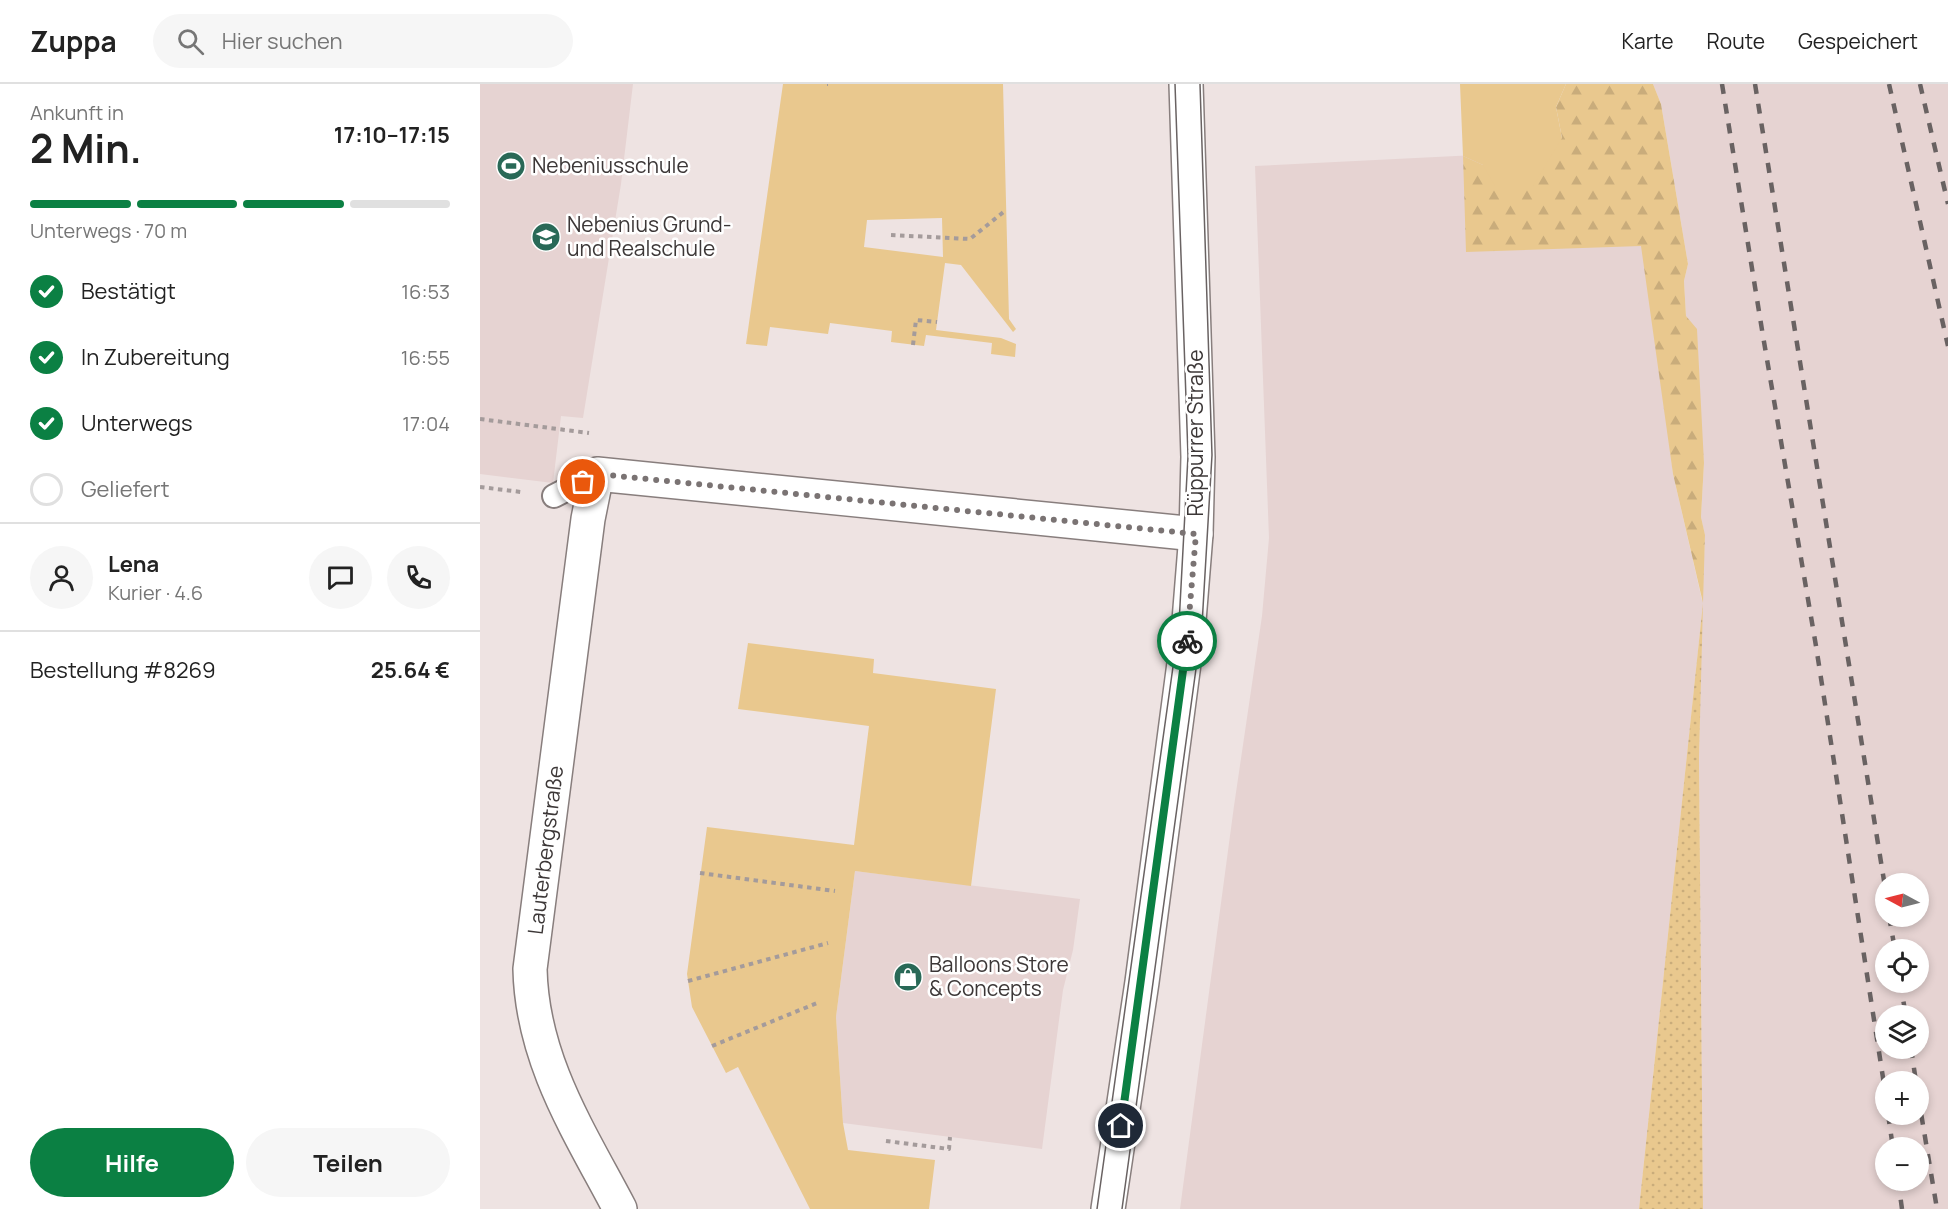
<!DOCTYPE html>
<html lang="de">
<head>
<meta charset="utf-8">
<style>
	body { margin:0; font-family:Manrope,sans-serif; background:#f6f6f6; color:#222; height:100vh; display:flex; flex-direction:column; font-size:22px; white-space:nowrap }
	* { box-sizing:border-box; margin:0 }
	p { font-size:20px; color:#767676 }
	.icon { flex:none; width:33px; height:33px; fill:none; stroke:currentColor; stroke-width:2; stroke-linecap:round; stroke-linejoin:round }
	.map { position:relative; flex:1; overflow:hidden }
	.side { display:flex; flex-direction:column; background:#fff; width:480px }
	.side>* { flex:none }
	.needle { width:39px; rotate:277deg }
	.fabs { position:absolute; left:1395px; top:789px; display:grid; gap:12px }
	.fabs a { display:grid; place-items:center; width:54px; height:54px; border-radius:50%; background:#fff; box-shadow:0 3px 9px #0003; font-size:30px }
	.pin { position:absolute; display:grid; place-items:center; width:51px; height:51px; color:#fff; margin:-26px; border:3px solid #fff; border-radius:50%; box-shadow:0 2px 6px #0007 }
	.courier { position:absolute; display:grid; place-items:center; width:60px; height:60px; margin:-30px; border:4px solid #0b8043; border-radius:50%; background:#fff; color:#222; box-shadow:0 2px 8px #0007 }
	.head em { font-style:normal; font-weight:700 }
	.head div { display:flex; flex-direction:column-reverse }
	.head { display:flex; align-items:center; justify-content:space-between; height:102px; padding:0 30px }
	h1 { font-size:39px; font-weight:700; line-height:45px }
	.bar { display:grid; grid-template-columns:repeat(4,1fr); gap:9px 6px; align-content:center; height:72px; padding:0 30px }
	.bar i { height:8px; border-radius:4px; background:#e0e0e0 }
	.bar .selected { background:#0b8043 }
	.bar p { grid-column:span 4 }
	.line { display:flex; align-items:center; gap:15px; padding:0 30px; border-top:2px solid #e0e0e0 }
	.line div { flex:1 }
	.round { display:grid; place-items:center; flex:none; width:63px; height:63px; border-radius:32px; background:#f6f6f6 }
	ol { padding:0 30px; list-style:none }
	li { display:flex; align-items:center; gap:18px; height:66px }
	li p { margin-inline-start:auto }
	li .icon { padding:6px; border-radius:50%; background:#0b8043; color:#fff; stroke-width:4 }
	li:last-child { color:#767676 }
	li i { width:33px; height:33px; border:3px solid #e0e0e0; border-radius:50% }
	.action { display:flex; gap:12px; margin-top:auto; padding:12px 30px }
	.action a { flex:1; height:69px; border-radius:36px; background:#0b8043; color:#fff; font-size:24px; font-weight:700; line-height:69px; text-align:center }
	.action a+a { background:#f6f6f6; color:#222 }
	header { display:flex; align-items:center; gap:36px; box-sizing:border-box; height:84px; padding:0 30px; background:#fff; border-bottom:2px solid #e0e0e0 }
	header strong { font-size:28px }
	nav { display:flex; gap:33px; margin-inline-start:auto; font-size:21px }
	.search { width:420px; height:54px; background:#f6f6f6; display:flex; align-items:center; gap:15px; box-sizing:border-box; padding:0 21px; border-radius:33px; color:#767676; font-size:22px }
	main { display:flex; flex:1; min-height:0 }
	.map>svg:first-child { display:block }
	.built { fill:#e6d3d2; fill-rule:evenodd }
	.grass { fill:url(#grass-dots) }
	.forest { fill:url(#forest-firs) }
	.garden { fill:#e9c88e; fill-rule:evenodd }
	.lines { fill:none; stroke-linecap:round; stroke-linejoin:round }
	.service-casing { stroke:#887e7d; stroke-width:26 }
	.minor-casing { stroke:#887e7d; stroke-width:36 }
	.tertiary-casing { stroke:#887e7d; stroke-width:36 }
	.path { stroke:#a49b9b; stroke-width:4; stroke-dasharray:4.5 4.5; stroke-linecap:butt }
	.service { stroke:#fff; stroke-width:22 }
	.minor { stroke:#fff; stroke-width:33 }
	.tertiary { stroke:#fff; stroke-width:33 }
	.tram { stroke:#696262; stroke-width:1.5 }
	.rail { stroke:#696262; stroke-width:4.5; stroke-dasharray:10 10; stroke-linecap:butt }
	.done { stroke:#7a7373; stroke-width:6; stroke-dasharray:0 10.8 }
	.route { stroke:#0b8043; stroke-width:8 }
	.labels { text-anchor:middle; stroke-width:5; stroke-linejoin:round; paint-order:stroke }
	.poi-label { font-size:21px; fill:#3c3737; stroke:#fff; text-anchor:start }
	.street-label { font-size:21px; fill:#3c3737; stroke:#fff }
</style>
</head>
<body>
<header>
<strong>Zuppa</strong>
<div class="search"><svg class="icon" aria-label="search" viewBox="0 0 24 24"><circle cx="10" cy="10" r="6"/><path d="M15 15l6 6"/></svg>Hier suchen</div>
<nav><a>Karte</a><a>Route</a><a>Gespeichert</a></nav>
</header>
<main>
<section class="side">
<div class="head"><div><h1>2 Min.</h1><p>Ankunft in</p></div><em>17:10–17:15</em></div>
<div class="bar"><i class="selected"></i><i class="selected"></i><i class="selected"></i><i></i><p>Unterwegs · 70 m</p></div>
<ol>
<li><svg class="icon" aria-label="check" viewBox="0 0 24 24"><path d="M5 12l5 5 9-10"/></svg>Bestätigt<p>16:53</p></li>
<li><svg class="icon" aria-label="check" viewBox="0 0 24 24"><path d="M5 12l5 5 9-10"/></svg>In Zubereitung<p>16:55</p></li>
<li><svg class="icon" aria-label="check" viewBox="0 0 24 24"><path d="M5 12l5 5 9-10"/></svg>Unterwegs<p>17:04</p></li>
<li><i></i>Geliefert</li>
</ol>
<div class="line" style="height:108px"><a class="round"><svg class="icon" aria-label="person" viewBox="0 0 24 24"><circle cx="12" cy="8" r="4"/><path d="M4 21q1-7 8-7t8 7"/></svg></a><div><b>Lena</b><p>Kurier · 4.6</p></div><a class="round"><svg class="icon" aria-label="chat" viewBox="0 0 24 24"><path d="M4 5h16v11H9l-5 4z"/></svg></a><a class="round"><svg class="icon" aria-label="phone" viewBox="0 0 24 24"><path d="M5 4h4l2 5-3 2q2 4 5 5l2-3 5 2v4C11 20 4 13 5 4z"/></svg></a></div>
<div class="line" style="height:78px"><div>Bestellung #8269</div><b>25.64 €</b></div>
<div class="action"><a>Hilfe</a><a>Teilen</a></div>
</section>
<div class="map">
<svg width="1468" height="1125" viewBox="0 0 1468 1125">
	<defs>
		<pattern id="grass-dots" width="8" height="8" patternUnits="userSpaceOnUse" patternTransform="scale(1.5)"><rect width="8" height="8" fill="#e9c88e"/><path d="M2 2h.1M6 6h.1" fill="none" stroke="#c9ac7b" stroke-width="1.8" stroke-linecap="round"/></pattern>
		<pattern id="forest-firs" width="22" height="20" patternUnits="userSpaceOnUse" patternTransform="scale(1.5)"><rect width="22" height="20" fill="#e9c88e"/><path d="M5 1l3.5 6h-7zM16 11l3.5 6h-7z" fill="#c9ac7b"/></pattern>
	</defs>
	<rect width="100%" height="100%" fill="#eee3e2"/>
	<path class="built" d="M 0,0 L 153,0 L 141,100 L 103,334 L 81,332 L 73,399 L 0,390 Z
		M 1173,0 L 1468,0 L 1468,1125 L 1223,1125 L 1219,674 L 1222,529 L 1159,1125 L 700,1125 L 754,722 L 782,532 L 789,454 L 775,82 L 1155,63 L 1193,390 L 1222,516 L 1225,452 L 1221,433 L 1224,379 L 1206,232 L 1204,197 L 1208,180 L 1181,20 ZM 1406,800 L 1438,800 L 1438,832 L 1406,832 ZM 1406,866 L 1438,866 L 1438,898 L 1406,898 ZM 1406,932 L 1438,932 L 1438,964 L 1406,964 ZM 1406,998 L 1438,998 L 1438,1030 L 1406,1030 ZM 1406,1064 L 1438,1064 L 1438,1096 L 1406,1096 Z
		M 375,787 L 600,815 L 593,866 L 583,906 L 562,1065 L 363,1039 L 356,933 Z"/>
	<path class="grass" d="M 1223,519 L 1219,674 L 1223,1125 L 1159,1125 Z"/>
	<path class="forest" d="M 1086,0 L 1173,0 L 1181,20 L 1208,180 L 1204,197 L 1206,232 L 1217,245 L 1224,379 L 1221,433 L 1225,451 L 1223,519 L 1193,390 L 1161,162 L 986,168 L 983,72 L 1003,81 L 1082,54 L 1076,23 Z"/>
	<path class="garden" d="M 303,0 L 523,0 L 529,235 L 536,245 L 533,248 L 481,181 L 465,179 L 456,246 L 521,254 L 536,260 L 535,273 L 511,270 L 512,259 L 446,251 L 444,262 L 411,258 L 412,247 L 350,239 L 348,250 L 290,243 L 287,262 L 266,260 ZM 462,134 L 463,173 L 384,163 L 387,136 Z
		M 980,0 L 1086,0 L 1076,23 L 1082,54 L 1053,102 L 1015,102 L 1003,81 L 983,72 Z
		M 268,559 L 394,575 L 393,589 L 516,605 L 491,802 L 375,787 L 356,933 L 363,1039 L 368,1066 L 455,1076 L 449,1125 L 330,1125 L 258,983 L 246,989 L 212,923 L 207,890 L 227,743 L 374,761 L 389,642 L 258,625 Z"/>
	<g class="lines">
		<g class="service-casing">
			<path id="service" d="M 74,412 L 117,390"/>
		</g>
		<g class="minor-casing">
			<path id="minor" d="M 140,1125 C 99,1047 52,976 50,885 L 108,435 L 117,390 L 716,450"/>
		</g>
		<g class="tertiary-casing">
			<path id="tertiary" d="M 628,1125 L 662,898 L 708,549 L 716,450 L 718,373 L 706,0"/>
		</g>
		<path class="path" d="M 347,0 L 348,0
			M 411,151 L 490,155 L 526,126
			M 433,261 L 436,236 L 457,238
			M 0,335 L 109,349
			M 0,403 L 41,408
			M 220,789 L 355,807
			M 208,897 L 348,859
			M 232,962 L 337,919
			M 406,1057 L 469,1065 L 470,1053"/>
		<use href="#service" class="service"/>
		<use href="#minor" class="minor"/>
		<use href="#tertiary" class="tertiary"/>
		<path class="tram" d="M 617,1125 L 699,540 L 708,372 L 695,0
			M 642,1125 L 722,541 L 732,371 L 720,0"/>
		<path class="rail" d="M 1242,0 L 1283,252 L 1336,562 L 1406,1013
			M 1275,0 L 1406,809
			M 1409,0 L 1468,262
			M 1440,0 L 1468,120
			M 1409,832 L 1415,866
			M 1420,898 L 1426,932
			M 1431,964 L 1436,998
			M 1438,1011 L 1457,1125
			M 1408,1030 L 1413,1064
			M 1418,1096 L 1422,1125"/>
	</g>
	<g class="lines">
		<path class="done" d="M 103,398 L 117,390 L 716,450 L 707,557"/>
		<path class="route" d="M 641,1042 L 707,557"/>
	</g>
	<defs>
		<g id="stadium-disc" transform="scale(1.5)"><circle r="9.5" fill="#296957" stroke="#fff"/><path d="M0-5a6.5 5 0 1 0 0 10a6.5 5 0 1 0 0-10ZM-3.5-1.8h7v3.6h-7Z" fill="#fff"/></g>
		<g id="school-disc" transform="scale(1.5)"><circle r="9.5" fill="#296957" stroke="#fff"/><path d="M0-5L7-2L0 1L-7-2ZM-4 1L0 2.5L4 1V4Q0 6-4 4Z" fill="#fff"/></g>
		<g id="shop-disc" transform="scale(1.5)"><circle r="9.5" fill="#296957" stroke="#fff"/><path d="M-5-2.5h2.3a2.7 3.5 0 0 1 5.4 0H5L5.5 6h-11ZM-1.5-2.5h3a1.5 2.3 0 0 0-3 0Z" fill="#fff"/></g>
	</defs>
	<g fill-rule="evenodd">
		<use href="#stadium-disc" x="31" y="82"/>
		<use href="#school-disc" x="66" y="153"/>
		<use href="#shop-disc" x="428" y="893"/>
	</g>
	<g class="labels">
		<g class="poi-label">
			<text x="52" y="89">Nebeniusschule</text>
			<text x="87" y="148">Nebenius Grund-<tspan x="87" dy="24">und Realschule</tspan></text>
			<text x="449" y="888">Balloons Store<tspan x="449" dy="24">&amp; Concepts</tspan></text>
		</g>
		<g class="street-label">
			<text transform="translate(716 349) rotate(-90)" y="7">Rüppurrer Straße</text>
			<text transform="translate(66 766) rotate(-83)" y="7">Lauterbergstraße</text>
		</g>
	</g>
</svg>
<div class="fabs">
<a><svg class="needle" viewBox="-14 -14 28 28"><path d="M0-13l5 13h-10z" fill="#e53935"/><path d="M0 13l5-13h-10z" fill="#767676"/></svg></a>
<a><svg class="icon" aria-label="locate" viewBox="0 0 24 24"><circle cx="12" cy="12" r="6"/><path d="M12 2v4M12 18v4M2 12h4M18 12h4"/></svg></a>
<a><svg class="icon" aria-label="layers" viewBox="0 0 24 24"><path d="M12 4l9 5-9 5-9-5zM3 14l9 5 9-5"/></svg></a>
<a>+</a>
<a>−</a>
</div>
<div class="pin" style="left:103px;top:398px;background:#ea580c"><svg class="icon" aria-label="bag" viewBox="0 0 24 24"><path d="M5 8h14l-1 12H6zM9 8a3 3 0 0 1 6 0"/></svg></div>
<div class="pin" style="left:641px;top:1042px;background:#1f2937"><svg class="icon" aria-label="home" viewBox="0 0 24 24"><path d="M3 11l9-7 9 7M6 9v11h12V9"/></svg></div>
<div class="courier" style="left:707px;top:557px"><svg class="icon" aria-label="bike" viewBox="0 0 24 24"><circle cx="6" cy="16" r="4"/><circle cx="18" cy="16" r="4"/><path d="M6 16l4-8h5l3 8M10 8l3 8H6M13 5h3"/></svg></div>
</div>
</main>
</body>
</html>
